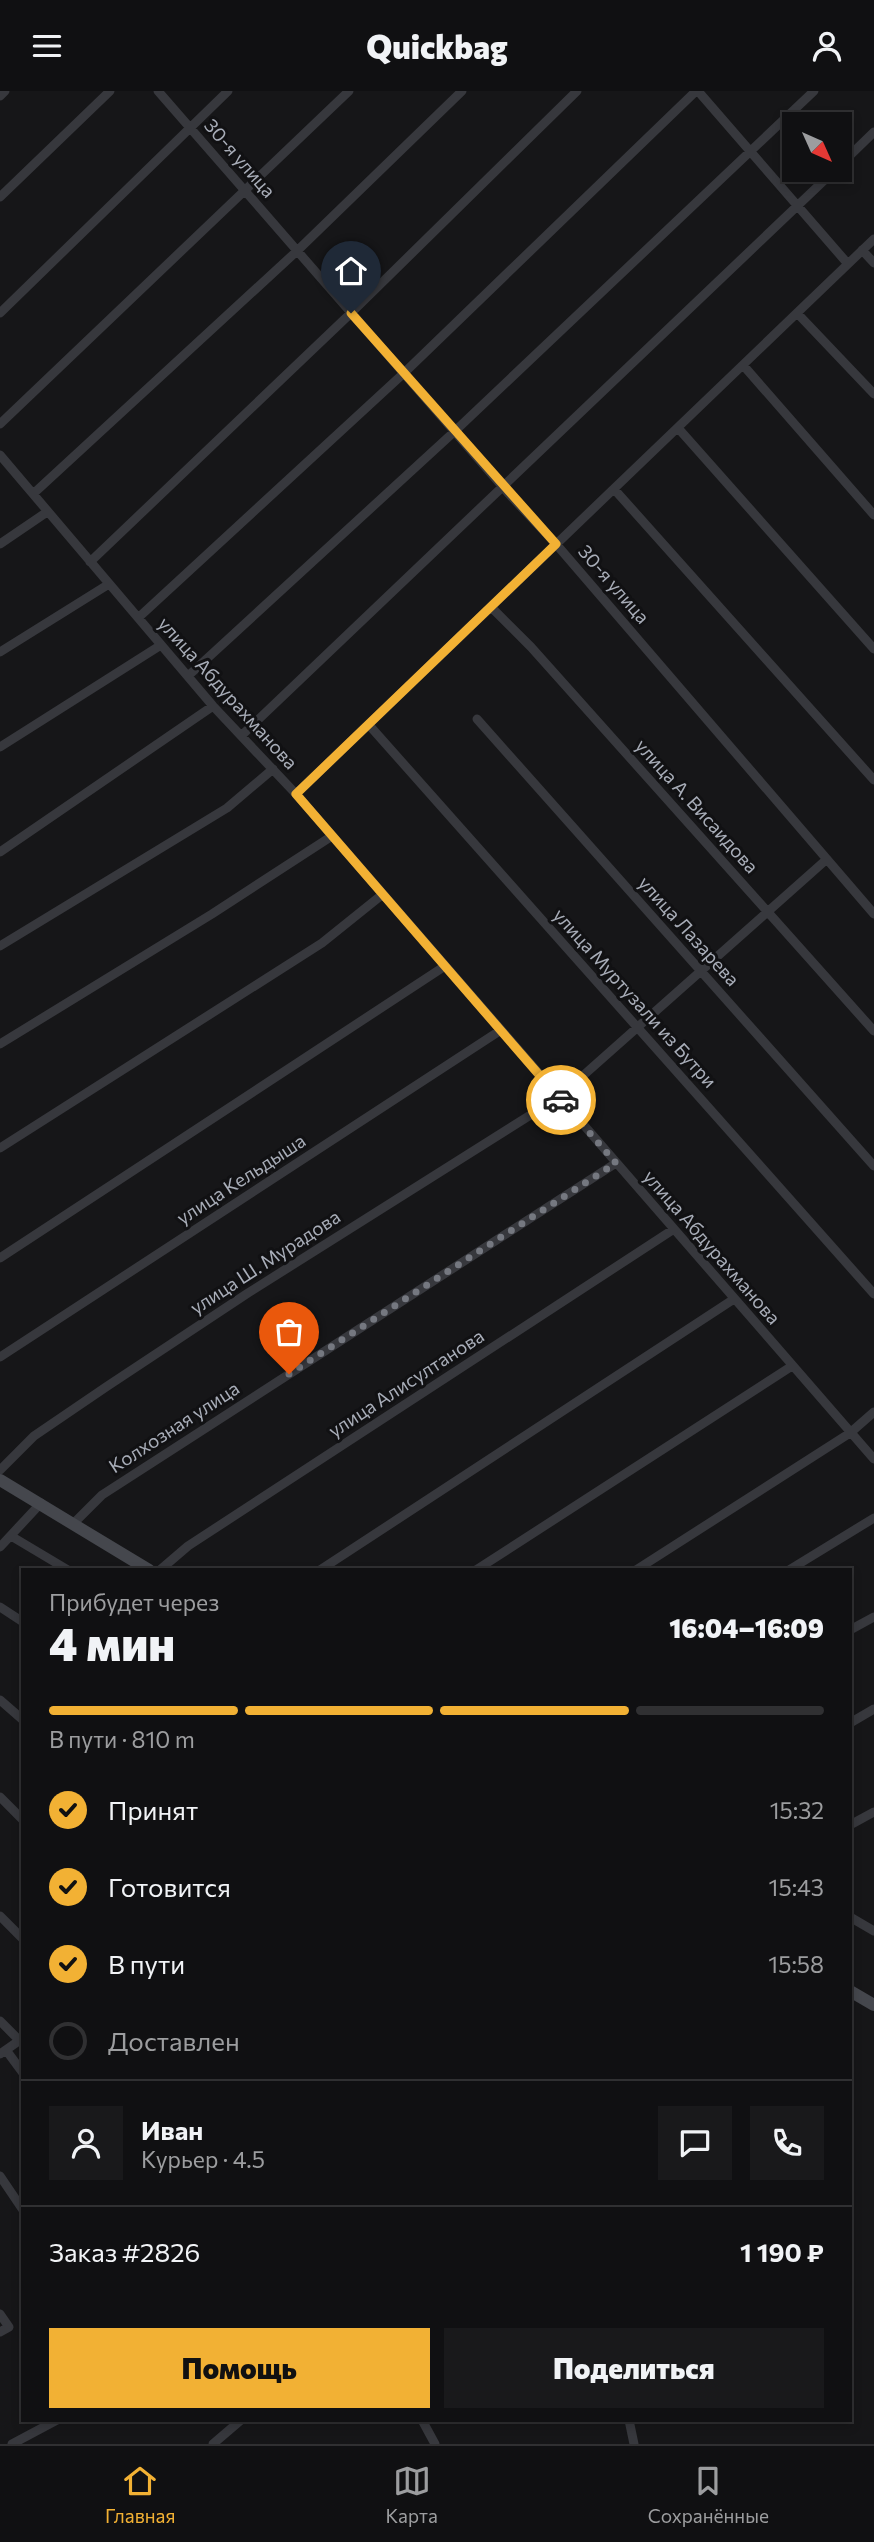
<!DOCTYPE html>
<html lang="ru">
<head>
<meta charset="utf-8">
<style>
	body { margin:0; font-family:Commissioner,sans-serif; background:#19191b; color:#f1f3f6; height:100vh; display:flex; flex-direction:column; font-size:26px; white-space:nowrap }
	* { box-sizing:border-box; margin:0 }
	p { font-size:23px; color:#9c9d9f }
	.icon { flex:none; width:38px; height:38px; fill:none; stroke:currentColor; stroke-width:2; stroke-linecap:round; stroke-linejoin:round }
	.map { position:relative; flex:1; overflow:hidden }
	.drawer { position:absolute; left:21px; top:1477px; width:831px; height:854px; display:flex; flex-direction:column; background:#101012; border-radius:0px; box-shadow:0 4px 10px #0003,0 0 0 2px #303032 }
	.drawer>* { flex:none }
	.needle { width:46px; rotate:135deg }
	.buttons { position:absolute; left:782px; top:21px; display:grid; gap:14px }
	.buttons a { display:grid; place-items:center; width:70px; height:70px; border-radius:0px; background:#101012; box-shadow:0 4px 10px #0003,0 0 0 2px #303032; font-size:35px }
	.pin { position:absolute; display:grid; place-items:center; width:60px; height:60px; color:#fff; margin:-72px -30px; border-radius:50% 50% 50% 0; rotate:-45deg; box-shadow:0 0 7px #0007 }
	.pin .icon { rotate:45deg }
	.courier { position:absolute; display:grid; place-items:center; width:70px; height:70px; margin:-35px; border:5px solid #f2b134; border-radius:50%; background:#fff; color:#222; box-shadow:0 2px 9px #0007 }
	.head em { font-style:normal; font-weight:800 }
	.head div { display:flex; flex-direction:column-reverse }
	.head { display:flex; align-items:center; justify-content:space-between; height:119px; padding:0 28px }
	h1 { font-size:46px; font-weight:800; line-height:52px }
	.bar { display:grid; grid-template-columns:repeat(4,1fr); gap:10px 7px; align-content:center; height:84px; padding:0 28px }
	.bar i { height:9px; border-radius:5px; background:#303032 }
	.bar .current { background:#f2b134 }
	.bar p { grid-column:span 4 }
	.line { display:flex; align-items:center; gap:18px; padding:0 28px; border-top:2px solid #303032 }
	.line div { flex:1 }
	.round { display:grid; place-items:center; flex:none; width:74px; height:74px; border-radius:0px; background:#19191b }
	ol { padding:0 28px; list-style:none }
	li { display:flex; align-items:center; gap:21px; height:77px }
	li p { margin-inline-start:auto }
	li .icon { padding:7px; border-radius:50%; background:#f2b134; color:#111; stroke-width:4 }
	li:last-child { color:#9c9d9f }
	li i { width:38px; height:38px; border:4px solid #303032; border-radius:50% }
	.action { display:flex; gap:14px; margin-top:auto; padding:14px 28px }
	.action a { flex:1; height:80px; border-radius:0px; background:#f2b134; color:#111; font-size:28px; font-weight:800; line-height:80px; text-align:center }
	.action a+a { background:#19191b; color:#f1f3f6 }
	header { display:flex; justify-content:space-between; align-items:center; height:91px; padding:0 28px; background:#101012; font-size:32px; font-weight:800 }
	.tabs { display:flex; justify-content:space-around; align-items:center; height:98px; border-top:2px solid #303032; background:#101012; font-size:19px; color:#9c9d9f }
	.tabs a { display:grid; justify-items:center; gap:4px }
	.tabs .current { color:#f2b134 }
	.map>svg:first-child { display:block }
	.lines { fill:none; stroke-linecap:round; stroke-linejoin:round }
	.minor { stroke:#37383d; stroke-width:9 }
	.secondary { stroke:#45474d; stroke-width:12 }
	.done { stroke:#757880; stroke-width:7; stroke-dasharray:0 12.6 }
	.route { stroke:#f2b134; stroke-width:9 }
	.labels { text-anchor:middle; stroke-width:6; stroke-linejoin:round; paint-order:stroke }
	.street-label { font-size:19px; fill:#a8adb8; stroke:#111113 }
</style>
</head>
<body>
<header><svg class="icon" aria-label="menu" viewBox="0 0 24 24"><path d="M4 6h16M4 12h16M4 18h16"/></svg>Quickbag<svg class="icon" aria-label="person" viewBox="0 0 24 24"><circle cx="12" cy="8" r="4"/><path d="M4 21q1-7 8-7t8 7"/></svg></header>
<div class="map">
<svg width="874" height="2353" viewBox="0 0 874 2353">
	<rect width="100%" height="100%" fill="#161618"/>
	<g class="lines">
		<path class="minor" d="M 158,0 L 509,403 L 556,453 L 874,823
			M 698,0 L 848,173
			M 0,5 L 5,0
			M 840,74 L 874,41
			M 0,106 L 110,0
			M 862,159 L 874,172
			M 0,222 L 228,0
			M 797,222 L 874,303
			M 743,274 L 874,424
			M 0,333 L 349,0
			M 678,337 L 874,558
			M 0,364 L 213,615 L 296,703 L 874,1368
			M 614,398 L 874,689
			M 33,403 L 297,160 L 462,0
			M 0,453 L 47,421
			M 90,471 L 351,222 L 577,0
			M 491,516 L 531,556 L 874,940
			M 138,527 L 404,282 L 696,0
			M 0,561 L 109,493
			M 188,585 L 455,340 L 814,0
			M 477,628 L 874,1075
			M 369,634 L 874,1203
			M 241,645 L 835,79
			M 0,656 L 161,554
			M 296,703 L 874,148
			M 0,761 L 213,615
			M 0,855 L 227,717 L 273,678
			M 0,953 L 212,823 L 332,745
			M 0,1057 L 322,852 L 383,803
			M 0,1167 L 445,875
			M 0,1266 L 501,939
			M 0,1379 L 34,1345 L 106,1296 L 248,1202 L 559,1006 L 827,768
			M 74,1432 L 102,1404 L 616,1072
			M 11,1445 L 68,1479
			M 0,1456 L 41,1412
			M 160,1479 L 188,1455 L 674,1138
			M 320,1479 L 734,1208
			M 476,1479 L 792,1275
			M 636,1479 L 850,1342 L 874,1321
			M 789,1479 L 874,1427
			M 0,1516 L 23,1531
			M 850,1539 L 874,1526
			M 0,1609 L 23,1629
			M 850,1632 L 874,1618
			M 0,1706 L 23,1729
			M 850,1734 L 874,1721
			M 0,1825 L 23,1848
			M 850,1826 L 874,1840
			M 0,1930 L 19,1949
			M 6,1959 L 23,1982
			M 0,1963 L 23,1947
			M 0,2085 L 23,2119
			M 0,2223 L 9,2236 L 0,2241
			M 422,2329 L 435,2353
			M 629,2329 L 634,2353
			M 12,2353 L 57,2329
			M 213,2353 L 241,2329"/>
		<path class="secondary" d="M 0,1389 L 149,1479
			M 850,1900 L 874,1914"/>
	</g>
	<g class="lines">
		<path class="done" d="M 289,1283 L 616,1072 L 561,1009"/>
		<path class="route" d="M 351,222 L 556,453 L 296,703 L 561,1009"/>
	</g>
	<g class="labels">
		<g class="street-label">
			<text transform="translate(240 67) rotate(49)" y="7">30-я улица</text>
			<text transform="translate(614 493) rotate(49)" y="7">30-я улица</text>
			<text transform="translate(228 602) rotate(48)" y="7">улица Абдурахманова</text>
			<text transform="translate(697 715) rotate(48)" y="7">улица А. Висаидова</text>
			<text transform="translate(689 840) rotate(48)" y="7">улица Лазарева</text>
			<text transform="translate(635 907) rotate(48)" y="7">улица Муртузали из Бутри</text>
			<text transform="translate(241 1088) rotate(-33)" y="7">улица Кельдыша</text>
			<text transform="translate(712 1156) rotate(49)" y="7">улица Абдурахманова</text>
			<text transform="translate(265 1171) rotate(-33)" y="7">улица Ш. Мурадова</text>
			<text transform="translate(406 1292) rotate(-33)" y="7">улица Алисултанова</text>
			<text transform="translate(174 1336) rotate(-33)" y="7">Колхозная улица</text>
		</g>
	</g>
</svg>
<div class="buttons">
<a><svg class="needle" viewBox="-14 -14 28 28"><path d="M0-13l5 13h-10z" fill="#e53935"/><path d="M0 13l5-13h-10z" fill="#9c9d9f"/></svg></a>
</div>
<div class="pin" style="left:289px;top:1283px;background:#ea580c"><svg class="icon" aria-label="bag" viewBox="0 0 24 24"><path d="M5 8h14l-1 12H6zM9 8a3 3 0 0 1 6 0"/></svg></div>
<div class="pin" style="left:351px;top:222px;background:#1f2937"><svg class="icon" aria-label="home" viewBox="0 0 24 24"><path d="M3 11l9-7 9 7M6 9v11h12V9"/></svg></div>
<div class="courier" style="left:561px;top:1009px"><svg class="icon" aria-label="car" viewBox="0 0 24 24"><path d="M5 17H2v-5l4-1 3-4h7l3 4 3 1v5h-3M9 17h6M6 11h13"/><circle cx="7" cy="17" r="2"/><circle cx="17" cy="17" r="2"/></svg></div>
<section class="drawer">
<div class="head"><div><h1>4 мин</h1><p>Прибудет через</p></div><em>16:04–16:09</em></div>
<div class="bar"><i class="current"></i><i class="current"></i><i class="current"></i><i></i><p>В пути · 810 m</p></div>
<ol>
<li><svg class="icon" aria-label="check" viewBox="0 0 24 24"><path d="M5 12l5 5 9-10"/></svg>Принят<p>15:32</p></li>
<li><svg class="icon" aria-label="check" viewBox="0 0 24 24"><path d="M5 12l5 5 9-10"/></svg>Готовится<p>15:43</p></li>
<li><svg class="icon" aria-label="check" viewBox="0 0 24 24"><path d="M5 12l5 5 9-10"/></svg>В пути<p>15:58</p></li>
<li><i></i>Доставлен</li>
</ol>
<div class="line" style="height:126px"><a class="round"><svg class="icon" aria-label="person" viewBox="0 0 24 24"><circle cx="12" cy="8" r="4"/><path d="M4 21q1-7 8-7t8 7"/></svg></a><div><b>Иван</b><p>Курьер · 4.5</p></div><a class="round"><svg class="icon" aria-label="chat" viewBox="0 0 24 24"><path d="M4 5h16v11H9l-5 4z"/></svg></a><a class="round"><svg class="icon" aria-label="phone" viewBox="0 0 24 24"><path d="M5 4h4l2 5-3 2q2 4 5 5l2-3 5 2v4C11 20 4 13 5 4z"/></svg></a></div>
<div class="line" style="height:91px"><div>Заказ #2826</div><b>1 190 ₽</b></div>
<div class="action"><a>Помощь</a><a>Поделиться</a></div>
</section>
</div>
<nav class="tabs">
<a class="current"><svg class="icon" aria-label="home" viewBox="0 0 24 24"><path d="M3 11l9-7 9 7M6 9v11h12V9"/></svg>Главная</a>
<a><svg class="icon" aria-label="map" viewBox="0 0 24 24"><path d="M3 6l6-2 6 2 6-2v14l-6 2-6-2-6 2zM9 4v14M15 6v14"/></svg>Карта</a>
<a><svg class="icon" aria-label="saved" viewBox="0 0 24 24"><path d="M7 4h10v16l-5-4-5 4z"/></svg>Сохранённые</a>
</nav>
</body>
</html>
